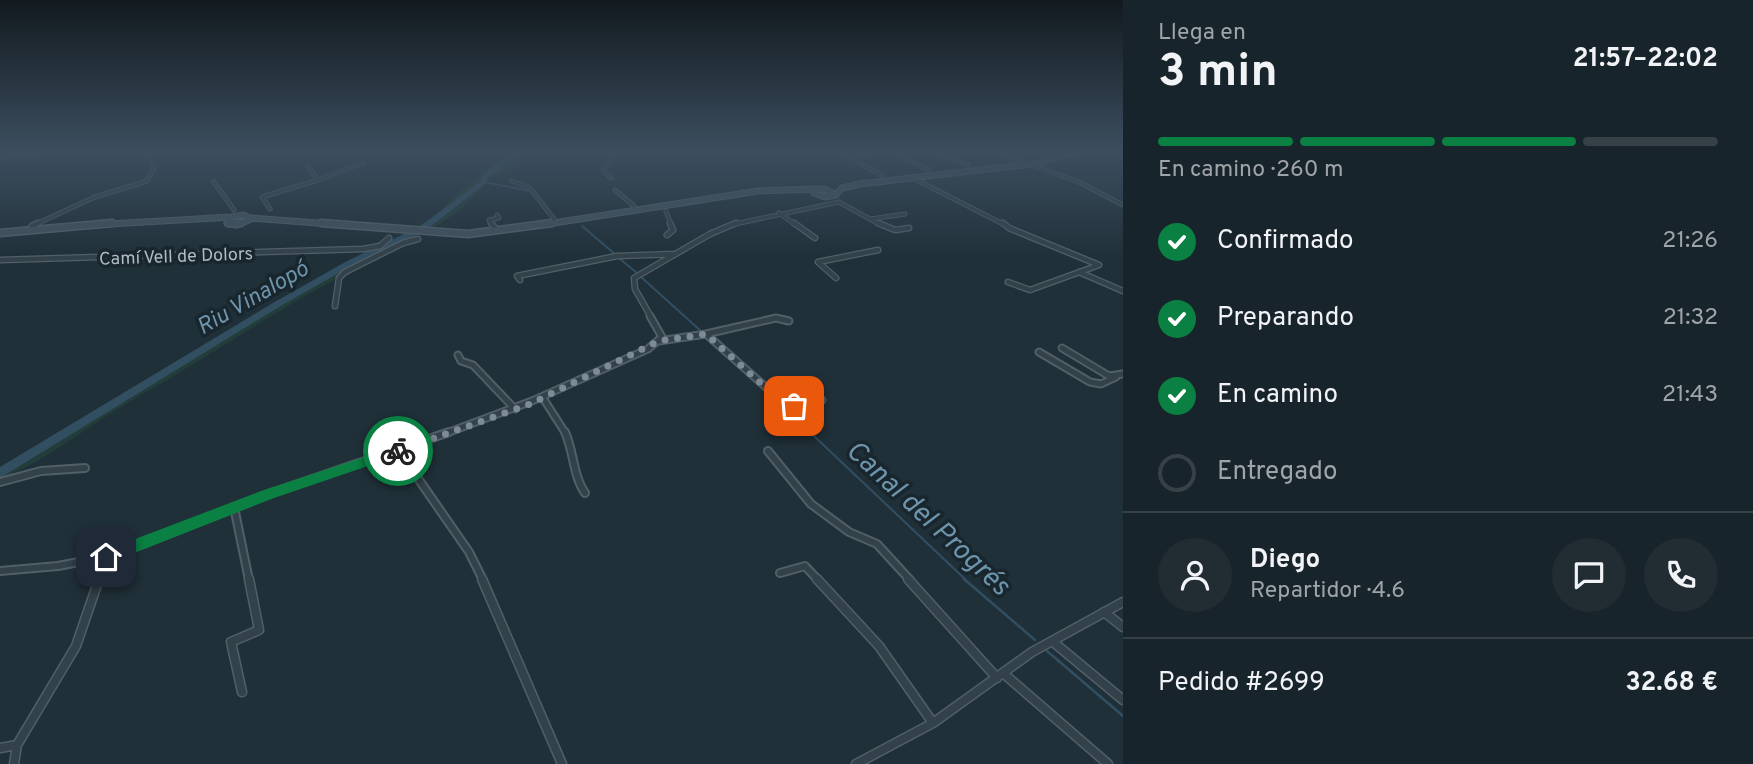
<!DOCTYPE html>
<html lang="es">
<head>
<meta charset="utf-8">
<style>
	body { margin:0; font-family:Overpass,sans-serif; background:#212c33; color:#f1f3f6; height:100vh; display:flex; flex-direction:column; font-size:26px; white-space:nowrap }
	* { box-sizing:border-box; margin:0 }
	p { font-size:23px; color:#9fa4a9 }
	.icon { flex:none; width:38px; height:38px; fill:none; stroke:currentColor; stroke-width:2; stroke-linecap:round; stroke-linejoin:round }
	.map { position:relative; flex:1; overflow:hidden }
	.sheet { display:flex; flex-direction:column; background:#18242b; width:630px }
	.sheet>* { flex:none }
	.pin { position:absolute; display:grid; place-items:center; width:60px; height:60px; color:#fff; margin:-30px; border-radius:14px; box-shadow:0 4px 10px #0006 }
	.courier { position:absolute; display:grid; place-items:center; width:70px; height:70px; margin:-35px; border:5px solid #0b8043; border-radius:50%; background:#fff; color:#222; box-shadow:0 2px 9px #0007 }
	.summary em { font-style:normal; font-weight:700 }
	.summary div { display:flex; flex-direction:column-reverse }
	.summary { display:flex; align-items:center; justify-content:space-between; height:119px; padding:0 35px }
	h1 { font-size:46px; font-weight:700; line-height:52px }
	.bar { display:grid; grid-template-columns:repeat(4,1fr); gap:10px 7px; align-content:center; height:84px; padding:0 35px }
	.bar i { height:9px; border-radius:5px; background:#364147 }
	.bar .on { background:#0b8043 }
	.bar p { grid-column:span 4 }
	.line { display:flex; align-items:center; gap:18px; padding:0 35px; border-top:2px solid #364147 }
	.line div { flex:1 }
	.round { display:grid; place-items:center; flex:none; width:74px; height:74px; border-radius:37px; background:#212c33 }
	ol { padding:0 35px; list-style:none }
	li { display:flex; align-items:center; gap:21px; height:77px }
	li p { margin-inline-start:auto }
	li .icon { padding:7px; border-radius:50%; background:#0b8043; color:#fff; stroke-width:4 }
	li:last-child { color:#9fa4a9 }
	li i { width:38px; height:38px; border:4px solid #364147; border-radius:50% }
	main { display:flex; flex:1; min-height:0 }
	.map>svg:first-child { display:block }
	.green { fill:#233d3a }
	.lines { fill:none; stroke-linecap:round; stroke-linejoin:round }
	.stream-far1 { stroke:#324f62; stroke-width:2 }
	.stream { stroke:#324f62; stroke-width:2.5 }
	.river { fill:#324f62; fill-rule:evenodd }
	.street-far4-casing { stroke:#515f67; stroke-width:5 }
	.street-far3-casing { stroke:#515f67; stroke-width:7 }
	.street-far2-casing { stroke:#515f67; stroke-width:9 }
	.street-far1-casing { stroke:#515f67; stroke-width:10 }
	.street-casing { stroke:#515f67; stroke-width:11 }
	.secondary-far1-casing { stroke:#515f67; stroke-width:7 }
	.secondary-casing { stroke:#515f67; stroke-width:9 }
	.street-far4 { stroke:#33414a; stroke-width:3.5 }
	.street-far3 { stroke:#33414a; stroke-width:4.5 }
	.street-far2 { stroke:#33414a; stroke-width:5 }
	.street-far1 { stroke:#33414a; stroke-width:6 }
	.street { stroke:#33414a; stroke-width:8 }
	.secondary-far1 { stroke:#41515d; stroke-width:5 }
	.secondary { stroke:#41515d; stroke-width:6 }
	.route { fill:#0b8043 }
	.done { stroke:#7c8b95; stroke-width:7; stroke-dasharray:0 12.6 }
	.labels { text-anchor:middle; stroke-width:7; stroke-linejoin:round; paint-order:stroke }
	.far-street-label { font-size:18px; fill:#aebcc6; stroke:#19262e }
	.water-label { font-size:23px; font-style:italic; fill:#6d94ab; stroke:#19262e }
	.near-water-label { font-size:28px; font-style:italic; fill:#6d94ab; stroke:#19262e }
</style>
</head>
<body>
<main>
<div class="map">
<svg width="1123" height="764" viewBox="0 0 1123 764">
	<rect width="100%" height="100%" fill="#203039"/>
	<path class="green" d="M 510,151 L 529,151 L 519,164 L 492,177 L 464,207 L 431,230 L 416,227 L 435,217 L 461,190 Z
		M 392,239 L 406,241 L 352,266 L 336,279 C 268,315 205,359 138,397 C 91,423 50,459 0,479 L 0,469 L 20,457 L 273,303 Z"/>
	<g class="lines">
		<path class="stream-far1" d="M 484,182 L 530,191
			M 582,226 L 616,255
			M 619,258 L 637,273
			M 641,277 L 702,332
			M 776,400 L 966,580"/>
		<path class="stream" d="M 964,579 L 1035,640
			M 1047,651 L 1123,716"/>
		<path class="river" d="M 513,151 L 519,151 L 487,178 L 486,183 L 425,231 L 353,265 L 279,307 L 0,478 L 0,467 L 273,303 L 347,261 L 419,227 L 481,181 L 482,176 Z"/>
		<g class="street-far4-casing">
			<path id="street-far4" d="M 838,151 L 882,175
				M 855,151 L 870,155
				M 891,151 L 929,170
				M 930,151 L 968,165
				M 991,151 L 1021,160
				M 0,157 L 61,151 L 122,151
				M 1034,166 L 1077,181 L 1123,205
				M 611,178 L 603,170 L 614,151
				M 913,178 L 1005,225
				M 318,180 L 363,163
				M 512,181 L 530,188 L 554,219
				M 214,182 L 234,210
				M 615,190 L 634,206
				M 270,209 L 262,197 L 318,180 L 308,165
				M 666,211 L 671,225
				M 779,213 L 796,225
				M 871,219 L 905,214
				M 34,225 L 95,197 L 147,181 L 154,168 L 147,151
				M 493,225 L 489,220 L 499,218 L 497,215
				M 730,225 L 839,202 L 881,225"/>
		</g>
		<g class="street-far3-casing">
			<path id="street-far3" d="M 491,223 L 495,228
				M 794,223 L 815,238
				M 878,223 L 895,230 L 909,228
				M 1003,223 L 1009,228 L 1099,265 L 1030,290 L 1008,282
				M 32,226 L 38,223
				M 667,235 L 673,230 L 670,223
				M 0,260 L 363,249 L 380,246 L 389,238
				M 1079,272 L 1123,291
				M 836,278 L 818,262 L 878,250
				M 520,280 L 517,276 L 617,256 L 675,254
				M 335,306 L 339,278 L 345,272 L 403,243 L 418,239
				M 651,317 L 635,289 L 634,278 L 710,234 L 736,223"/>
		</g>
		<g class="street-far2-casing">
			<path id="street-far2" d="M 706,334 L 776,318 L 789,321
				M 659,341 L 706,334 L 786,405 L 795,406 L 822,400
				M 1062,348 L 1109,376 L 1123,374
				M 1039,352 L 1090,382 L 1101,384 L 1116,377
				M 458,355 L 461,361 L 473,365 L 515,409
				M 543,398 L 566,434
				M 444,434 L 532,401 L 648,349 L 662,337 L 650,316"/>
		</g>
		<g class="street-far1-casing">
			<path id="street-far1" d="M 565,432 C 574,452 573,476 585,493
				M 399,451 L 469,552 L 483,580
				M 768,451 L 811,504 L 849,532 L 877,544 L 910,580
				M 0,482 L 41,471 L 85,468
				M 234,507 L 249,580
				M 0,571 L 58,566 L 115,555 L 269,494 L 449,432
				M 780,573 L 805,566 L 818,580
				M 98,580 L 106,557"/>
		</g>
		<g class="street-casing">
			<path id="street" d="M 482,579 L 562,764
				M 817,579 L 879,646 L 933,723
				M 908,579 L 997,678
				M 1104,612 L 1123,627
				M 1052,641 L 1123,700
				M 1003,673 L 1108,764
				M 242,692 L 231,642 L 259,630 L 249,579
				M 0,748 L 17,745
				M 14,764 L 17,745 L 76,646 L 99,579
				M 856,764 L 933,723 L 1032,652 L 1123,602"/>
		</g>
		<g class="secondary-far1-casing">
			<path id="secondary-far1" d="M 817,189 L 824,189 L 836,195 L 825,197 L 814,193 Z
				M 836,194 L 842,188 L 860,184 L 1039,163 L 1078,151
				M 251,218 L 344,225
				M 92,225 L 232,217
				M 236,225 L 227,223 L 232,217 L 244,215 L 251,219 L 237,225
				M 541,225 L 758,191 L 817,189"/>
		</g>
		<g class="secondary-casing">
			<path id="secondary" d="M 228,223 L 241,223
				M 321,223 L 468,234 L 552,223
				M 0,233 L 112,223"/>
		</g>
		<use href="#street-far4" class="street-far4"/>
		<use href="#street-far3" class="street-far3"/>
		<use href="#street-far2" class="street-far2"/>
		<use href="#street-far1" class="street-far1"/>
		<use href="#street" class="street"/>
		<use href="#secondary-far1" class="secondary-far1"/>
		<use href="#secondary" class="secondary"/>
	</g>
	<linearGradient id="sky" x2="0" y2="1"><stop stop-color="#121a1f"/><stop offset="0.59" stop-color="#3c4e5f"/><stop offset="1" stop-color="#3c4e5f" stop-opacity="0"/></linearGradient>
	<rect width="1123" height="257" fill="url(#sky)"/>
	<path class="route" d="M 398,446 L 403,448 L 403,454 L 274,498 L 106,564 L 99,557 L 101,552 L 264,490 Z"/>
	<g class="lines">
		<path class="done" d="M 398,451 L 530,404 L 659,341 L 706,334 L 775,396 L 786,405 L 794,406"/>
	</g>
	<g class="labels">
		<g class="far-street-label">
			<text transform="translate(176 256) rotate(-2)" y="6">Camí Vell de Dolors</text>
		</g>
		<g class="water-label">
			<text transform="translate(252 297) rotate(-30)" y="8">Riu Vinalopó</text>
		</g>
		<g class="near-water-label">
			<text transform="translate(929 517) rotate(43)" y="10">Canal del Progrés</text>
		</g>
	</g>
</svg>
<div class="pin" style="left:794px;top:406px;background:#ea580c"><svg class="icon" aria-label="bag" viewBox="0 0 24 24"><path d="M5 8h14l-1 12H6zM9 8a3 3 0 0 1 6 0"/></svg></div>
<div class="pin" style="left:106px;top:557px;background:#1f2937"><svg class="icon" aria-label="home" viewBox="0 0 24 24"><path d="M3 11l9-7 9 7M6 9v11h12V9"/></svg></div>
<div class="courier" style="left:398px;top:451px"><svg class="icon" aria-label="bike" viewBox="0 0 24 24"><circle cx="6" cy="16" r="4"/><circle cx="18" cy="16" r="4"/><path d="M6 16l4-8h5l3 8M10 8l3 8H6M13 5h3"/></svg></div>
</div>
<section class="sheet">
<div class="summary"><div><h1>3 min</h1><p>Llega en</p></div><em>21:57–22:02</em></div>
<div class="bar"><i class="on"></i><i class="on"></i><i class="on"></i><i></i><p>En camino · 260 m</p></div>
<ol>
<li><svg class="icon" aria-label="check" viewBox="0 0 24 24"><path d="M5 12l5 5 9-10"/></svg>Confirmado<p>21:26</p></li>
<li><svg class="icon" aria-label="check" viewBox="0 0 24 24"><path d="M5 12l5 5 9-10"/></svg>Preparando<p>21:32</p></li>
<li><svg class="icon" aria-label="check" viewBox="0 0 24 24"><path d="M5 12l5 5 9-10"/></svg>En camino<p>21:43</p></li>
<li><i></i>Entregado</li>
</ol>
<div class="line" style="height:126px"><a class="round"><svg class="icon" aria-label="person" viewBox="0 0 24 24"><circle cx="12" cy="8" r="4"/><path d="M4 21q1-7 8-7t8 7"/></svg></a><div><b>Diego</b><p>Repartidor · 4.6</p></div><a class="round"><svg class="icon" aria-label="chat" viewBox="0 0 24 24"><path d="M4 5h16v11H9l-5 4z"/></svg></a><a class="round"><svg class="icon" aria-label="phone" viewBox="0 0 24 24"><path d="M5 4h4l2 5-3 2q2 4 5 5l2-3 5 2v4C11 20 4 13 5 4z"/></svg></a></div>
<div class="line" style="height:91px"><div>Pedido #2699</div><b>32.68 €</b></div>
</section>
</main>
</body>
</html>
